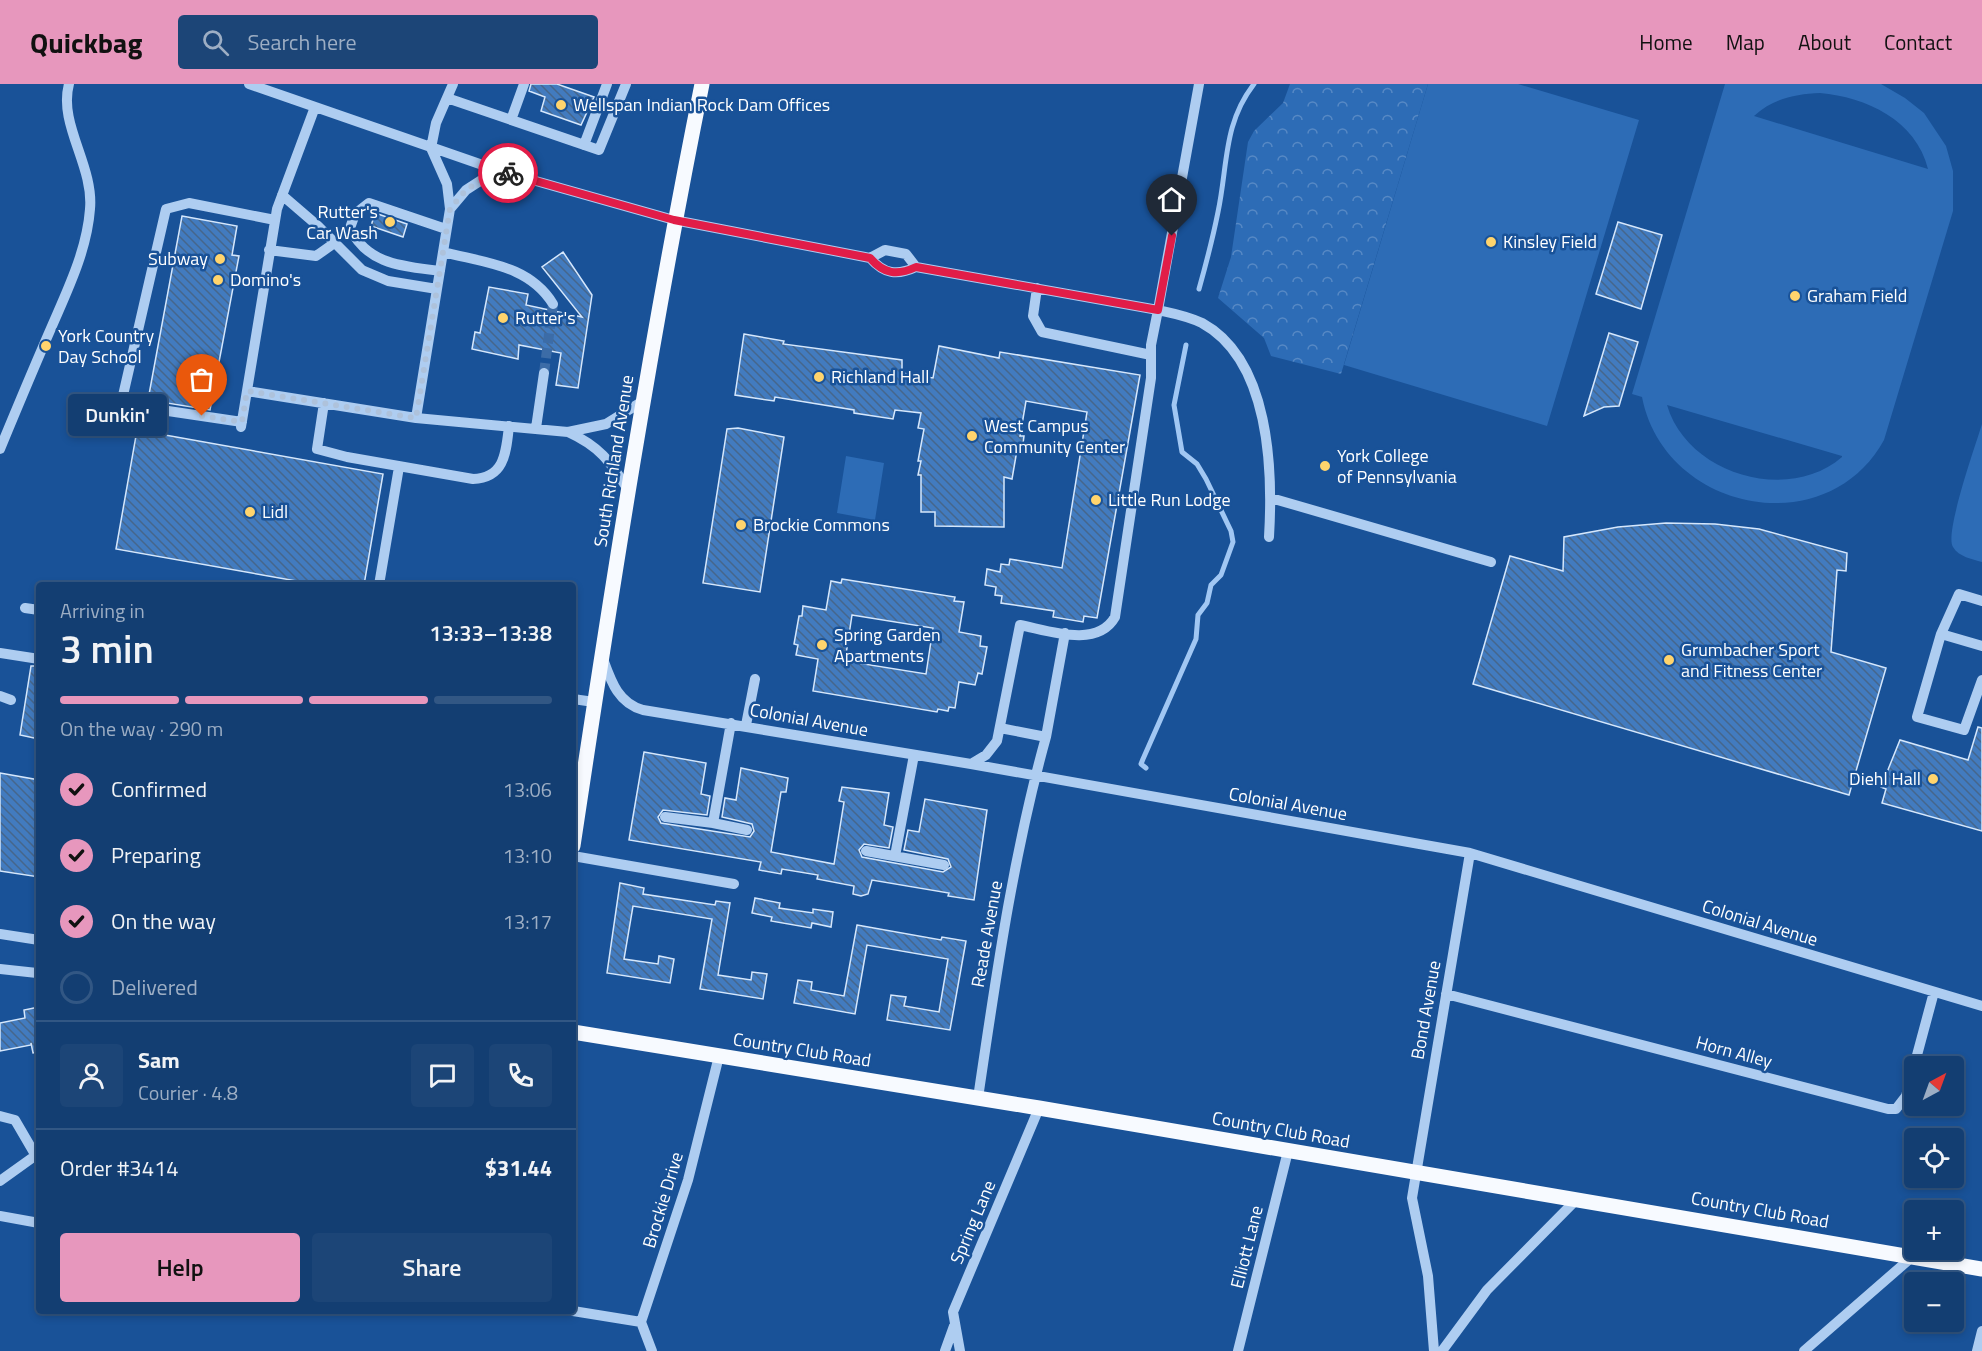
<!DOCTYPE html>
<html lang="en">
<head>
<meta charset="utf-8">
<style>
	body { margin:0; font-family:"Titillium Web",sans-serif; background:#1c4577; color:#f1f3f6; height:100vh; display:flex; flex-direction:column; font-size:22px; white-space:nowrap }
	* { box-sizing:border-box; margin:0 }
	p { font-size:20px; color:#9daec4 }
	.icon { flex:none; width:33px; height:33px; fill:none; stroke:currentColor; stroke-width:2; stroke-linecap:round; stroke-linejoin:round }
	.map { position:relative; flex:1; overflow:hidden }
	.side { position:absolute; left:36px; top:498px; width:540px; height:732px; display:flex; flex-direction:column; background:#133e72; border-radius:6px; box-shadow:0 3px 9px #0003,0 0 0 2px #325784 }
	.side>* { flex:none }
	.needle { width:39px; rotate:41deg }
	.tools { position:absolute; left:1904px; top:972px; display:grid; gap:12px }
	.tools a { display:grid; place-items:center; width:60px; height:60px; border-radius:6px; background:#133e72; box-shadow:0 3px 9px #0003,0 0 0 2px #325784; font-size:30px }
	.pin { position:absolute; display:grid; place-items:center; width:51px; height:51px; color:#fff; margin:-62px -26px; border-radius:50% 50% 50% 0; rotate:-45deg; box-shadow:0 0 6px #0007 }
	.pin .icon { rotate:45deg }
	.courier { position:absolute; display:grid; place-items:center; width:60px; height:60px; margin:-30px; border:4px solid #e11d48; border-radius:50%; background:#fff; color:#222; box-shadow:0 2px 8px #0007 }
	.bubble { position:absolute; height:42px; border-radius:6px; background:#133e72; box-shadow:0 3px 9px #0003,0 0 0 2px #325784; font-size:20px; font-weight:600; line-height:42px; text-align:center }
	.head em { font-style:normal; font-weight:600 }
	.head div { display:flex; flex-direction:column-reverse }
	.head { display:flex; align-items:center; justify-content:space-between; height:102px; padding:0 24px }
	h1 { font-size:39px; font-weight:600; line-height:45px }
	.bar { display:grid; grid-template-columns:repeat(4,1fr); gap:9px 6px; align-content:center; height:72px; padding:0 24px }
	.bar i { height:8px; border-radius:4px; background:#325784 }
	.bar .active { background:#e797bd }
	.bar p { grid-column:span 4 }
	.line { display:flex; align-items:center; gap:15px; padding:0 24px; border-top:2px solid #325784 }
	.line div { flex:1 }
	.round { display:grid; place-items:center; flex:none; width:63px; height:63px; border-radius:6px; background:#1c4577 }
	ol { padding:0 24px; list-style:none }
	li { display:flex; align-items:center; gap:18px; height:66px }
	li p { margin-inline-start:auto }
	li .icon { padding:6px; border-radius:50%; background:#e797bd; color:#111; stroke-width:4 }
	li:last-child { color:#9daec4 }
	li i { width:33px; height:33px; border:3px solid #325784; border-radius:50% }
	.action { display:flex; gap:12px; margin-top:auto; padding:12px 24px }
	.action a { flex:1; height:69px; border-radius:6px; background:#e797bd; color:#111; font-size:24px; font-weight:600; line-height:69px; text-align:center }
	.action a+a { background:#1c4577; color:#f1f3f6 }
	header { display:flex; align-items:center; gap:36px; box-sizing:border-box; height:84px; padding:0 30px; background:#e797bd; color:#111 }
	header strong { font-size:28px }
	nav { display:flex; gap:33px; margin-inline-start:auto; font-size:21px }
	.search { width:420px; height:54px; background:#1c4577; display:flex; align-items:center; gap:15px; box-sizing:border-box; padding:0 21px; border-radius:6px; color:#9daec4; font-size:22px }
	.map>svg:first-child { display:block }
	.park { fill:url(#park-crowns) }
	.pitch { fill:#2d6cb6; fill-rule:evenodd }
	.lines { fill:none; stroke-linecap:round; stroke-linejoin:round }
	.stream { stroke:#a1c7f3; stroke-width:5 }
	.building { fill:url(#building-back-hatch); stroke:#d5e7fc; stroke-width:1.5; fill-rule:evenodd }
	.minor-tunnel { stroke:#3c6ca7; stroke-width:10; stroke-dasharray:10 5; stroke-linecap:butt }
	.minor { stroke:#aecdf1; stroke-width:10 }
	.major { stroke:#f7faff; stroke-width:15 }
	.done { stroke:#aec2db; stroke-width:6; stroke-dasharray:0 10.8 }
	.route { stroke:#e11d48; stroke-width:8 }
	.poi-dot { fill:#ffd46d; stroke:#195298; stroke-width:2 }
	.labels { text-anchor:middle; stroke-width:5; stroke-linejoin:round; paint-order:stroke }
	.poi-label { font-size:18px; fill:#fff; stroke:#195298; text-anchor:start }
	.street-label { font-size:18px; fill:#fff; stroke:#195298 }
</style>
</head>
<body>
<header>
<strong>Quickbag</strong>
<div class="search"><svg class="icon" aria-label="search" viewBox="0 0 24 24"><circle cx="10" cy="10" r="6"/><path d="M15 15l6 6"/></svg>Search here</div>
<nav><a>Home</a><a>Map</a><a>About</a><a>Contact</a></nav>
</header>
<div class="map">
<svg width="1982" height="1267" viewBox="0 0 1982 1267">
	<defs>
		<pattern id="park-crowns" width="20" height="18" patternUnits="userSpaceOnUse" patternTransform="scale(1.5)"><rect width="20" height="18" fill="#2d6cb6"/><path d="M2 6a3 3 0 1 1 6 0M12 15a3 3 0 1 1 6 0" fill="none" stroke="#5789c5"/></pattern>
		<pattern id="building-back-hatch" width="6" height="6" patternUnits="userSpaceOnUse" patternTransform="scale(1.5)"><rect width="6" height="6" fill="#427bbf"/><path d="M-1 5l2 2M0 0l6 6M5-1l2 2" fill="none" stroke="#46668b"/></pattern>
	</defs>
	<rect width="100%" height="100%" fill="#195298"/>
	<path class="park" d="M 1290,0 L 1428,0 L 1341,290 L 1271,272 L 1264,254 L 1218,214 L 1231,173 L 1248,58 L 1254,47 L 1283,19 Z"/>
	<path class="pitch" d="M 1428,0 L 1518,0 L 1639,36 L 1547,342 L 1344,281 Z
		M 1725,0 L 1881,0 L 1905,14 L 1924,29 L 1946,62 L 1953,87 L 1953,127 L 1884,356 C 1826,461 1664,427 1642,313 L 1632,310 ZM 1820,9 C 1866,13 1916,36 1928,85 L 1754,32 C 1772,15 1795,10 1820,9 ZM 1667,321 L 1842,372 L 1842,373 C 1788,420 1687,390 1667,321 Z
		M 1982,340 L 1982,478 C 1972,475 1959,473 1953,463 C 1944,450 1976,360 1982,340 Z
		M 846,372 L 884,379 L 875,436 L 837,429 Z"/>
	<g class="lines">
		<path class="stream" d="M 1199,205 C 1206,180 1213,153 1218,128 C 1228,81 1223,40 1254,0
			M 1146,684 L 1141,680 L 1143,675 L 1196,555 L 1198,531 L 1207,519 L 1211,501 L 1221,491 L 1233,458 L 1231,447 L 1206,395 L 1197,380 L 1182,368 L 1174,321 L 1186,261"/>
	</g>
	<path class="building" d="M 531,0 L 557,0 L 594,13 L 581,41 L 541,27 L 545,13 L 529,7 Z
		M 375,129 L 407,140 L 403,153 L 371,142 Z
		M 182,132 L 237,142 L 232,171 L 239,172 L 210,326 L 148,316 Z
		M 1618,138 L 1662,151 L 1641,225 L 1596,210 Z
		M 563,168 L 592,211 L 578,304 L 556,301 L 561,269 L 519,261 L 518,275 L 472,265 L 475,248 L 480,249 L 489,203 L 528,210 L 526,221 L 582,233 L 542,183 Z
		M 1609,249 L 1638,258 L 1619,322 L 1604,323 L 1584,332 Z
		M 744,250 L 784,257 L 783,260 L 902,276 L 902,289 L 933,294 L 939,262 L 999,274 L 1000,268 L 1140,291 L 1097,534 L 1084,532 L 1083,538 L 1053,533 L 1054,527 L 1001,519 L 1002,512 L 995,511 L 996,503 L 985,501 L 987,485 L 1000,488 L 1001,480 L 1009,481 L 1010,475 L 1062,484 L 1087,328 L 1026,317 L 1020,352 L 1024,352 L 1022,367 L 1017,366 L 1012,395 L 1004,393 L 1004,443 L 935,442 L 935,428 L 921,428 L 921,391 L 918,391 L 921,377 L 918,377 L 924,345 L 918,344 L 921,329 L 895,326 L 893,335 L 854,329 L 854,326 L 775,313 L 774,317 L 735,311 Z
		M 738,344 L 784,353 L 760,508 L 703,499 L 727,345 Z
		M 137,346 L 383,390 L 364,501 L 319,501 L 116,465 Z
		M 1666,439 L 1715,440 L 1759,445 L 1847,469 L 1846,487 L 1837,486 L 1831,568 L 1886,584 L 1849,711 L 1473,600 L 1510,472 L 1563,487 L 1564,453 L 1618,443 Z
		M 842,495 L 955,513 L 954,517 L 964,518 L 959,548 L 981,552 L 980,562 L 987,563 L 982,590 L 978,589 L 975,601 L 959,598 L 955,624 L 949,623 L 948,627 L 938,625 L 937,628 L 813,607 L 818,575 L 796,571 L 798,561 L 794,560 L 799,532 L 802,532 L 803,522 L 826,526 L 831,497 L 841,499 ZM 852,531 L 933,544 L 926,590 L 845,577 Z
		M 31,582 L 39,582 L 39,655 L 20,651 Z
		M 1978,643 L 1982,644 L 1982,747 L 1882,719 L 1886,705 L 1881,703 L 1900,656 L 1968,676 Z
		M 644,668 L 706,679 L 701,710 L 710,712 L 707,731 L 663,726 L 658,733 L 661,739 L 750,753 L 754,747 L 752,740 L 722,733 L 725,714 L 736,716 L 741,684 L 788,694 L 786,708 L 781,708 L 771,768 L 834,780 L 844,718 L 839,717 L 842,703 L 889,709 L 884,741 L 893,743 L 889,764 L 864,760 L 859,766 L 862,773 L 943,788 L 951,783 L 948,775 L 904,766 L 908,746 L 919,748 L 925,715 L 987,726 L 974,816 L 948,812 L 949,809 L 872,796 L 868,810 L 861,812 L 853,810 L 854,802 L 817,795 L 818,791 L 782,785 L 781,790 L 759,786 L 761,778 L 629,756 Z
		M 0,689 L 39,696 L 39,793 L 0,787 Z
		M 620,799 L 644,804 L 643,810 L 715,821 L 716,817 L 730,819 L 718,891 L 751,896 L 752,888 L 767,890 L 763,915 L 700,905 L 712,835 L 633,822 L 624,875 L 658,880 L 659,872 L 674,875 L 670,899 L 607,889 Z
		M 755,814 L 780,819 L 779,824 L 813,829 L 813,825 L 833,828 L 831,843 L 812,839 L 811,844 L 771,837 L 772,833 L 752,829 Z
		M 857,841 L 941,856 L 942,853 L 966,857 L 950,946 L 887,936 L 891,911 L 906,913 L 904,922 L 939,928 L 948,875 L 867,861 L 855,930 L 794,919 L 798,896 L 812,898 L 811,906 L 844,912 Z
		M 39,923 L 39,968 L 33,969 L 31,959 L 31,961 L 0,967 L 0,939 L 25,934 L 24,926 Z"/>
	<g class="lines">
		<path class="minor-tunnel" d="M 544,289 L 553,220"/>
		<path class="minor" d="M 249,0 L 497,86 L 674,136 L 870,174 C 884,190 897,192 916,183 L 1158,226 L 1199,0
			M 447,14 L 599,66 L 626,0
			M 511,36 L 524,0
			M 584,61 L 607,0
			M 282,111 L 318,142 L 362,186 L 388,197 L 437,205
			M 450,125 L 466,106 L 497,86
			M 269,166 L 316,172 L 333,160
			M 443,168 C 485,179 529,181 553,220
			M 870,174 L 885,166 L 906,170 L 916,183
			M 440,187 C 404,182 367,181 350,144 L 355,130 L 369,119 L 446,145
			M 1037,204 L 1033,232 L 1042,248 L 1151,271
			M 247,307 L 416,334 L 568,348 C 601,363 610,378 629,407
			M 324,319 L 317,365 L 347,373 L 473,395 C 505,394 506,368 509,342
			M 416,334 L 450,125 L 447,100 L 431,64 L 436,39 L 453,0
			M 242,338 L 121,320 L 166,125 L 189,119 L 275,136
			M 241,343 L 277,125 L 315,23
			M 536,344 L 544,289
			M 568,348 L 606,340 L 643,317
			M 0,365 C 17,324 34,283 52,242 C 68,205 87,166 90,125 C 94,82 58,40 69,0
			M 1271,414 L 1491,478
			M 379,501 L 399,383
			M 1982,517 L 1959,510 L 1941,550 L 1982,562
			M 25,524 L 39,526
			M 1941,550 L 1917,633 L 1964,646 L 1982,596
			M 0,569 L 39,575
			M 603,575 C 611,597 618,619 643,626 L 971,680 L 1470,769 L 1982,922
			M 0,612 L 11,616
			M 573,615 L 594,618
			M 746,641 L 755,595
			M 1000,644 L 1046,653 L 1065,549
			M 971,680 L 986,671 L 997,657 L 1020,541 C 1047,546 1097,565 1115,533 L 1151,294 L 1151,261 L 1158,226 C 1172,229 1188,232 1202,239 C 1270,276 1273,386 1269,453
			M 665,733 L 713,739 L 731,639
			M 713,739 L 747,746
			M 866,767 L 944,781
			M 573,772 L 734,800
			M 895,772 L 914,671
			M 0,850 L 39,856
			M 0,885 L 37,889
			M 1446,910 L 1888,1025 L 1896,1025 L 1906,1012 L 1934,908
			M 978,1014 C 996,893 1013,771 1046,653
			M 0,1032 L 15,1036 L 36,1072
			M 0,1097 L 39,1069
			M 0,1132 L 39,1139
			M 573,1227 L 641,1238
			M 652,1267 L 641,1238 L 688,1096 L 719,972
			M 945,1267 L 954,1242
			M 960,1267 L 953,1228 L 1039,1024
			M 1238,1267 L 1288,1067
			M 1434,1267 L 1428,1192 L 1412,1114 L 1470,769
			M 1442,1267 L 1487,1206 L 1577,1115
			M 1804,1267 L 1912,1173
			M 1977,1267 L 1982,1247"/>
		<path class="major" d="M 573,762 C 611,508 651,253 702,0
			M 573,948 L 1039,1024 L 1982,1185"/>
	</g>
	<g class="lines">
		<path class="done" d="M 202,332 L 242,338 L 247,307 L 416,334 L 450,125 L 466,106 L 497,86 L 508,89"/>
		<path class="route" d="M 508,89 L 674,136 L 870,174 C 884,190 897,192 916,183 L 1158,226 L 1172,152"/>
	</g>
	<g class="poi-dot">
		<circle cx="561" cy="21" r="6"/>
		<circle cx="390" cy="138" r="6"/>
		<circle cx="1491" cy="158" r="6"/>
		<circle cx="220" cy="175" r="6"/>
		<circle cx="218" cy="196" r="6"/>
		<circle cx="1795" cy="212" r="6"/>
		<circle cx="503" cy="234" r="6"/>
		<circle cx="46" cy="262" r="6"/>
		<circle cx="819" cy="293" r="6"/>
		<circle cx="972" cy="352" r="6"/>
		<circle cx="1325" cy="382" r="6"/>
		<circle cx="1096" cy="416" r="6"/>
		<circle cx="250" cy="428" r="6"/>
		<circle cx="741" cy="441" r="6"/>
		<circle cx="822" cy="561" r="6"/>
		<circle cx="1669" cy="576" r="6"/>
		<circle cx="1933" cy="695" r="6"/>
	</g>
	<g class="labels">
		<g class="poi-label">
			<text x="573" y="27">Wellspan Indian Rock Dam Offices</text>
			<text x="378" y="134" text-anchor="end">Rutter's<tspan x="378" dy="21">Car Wash</tspan></text>
			<text x="1503" y="164">Kinsley Field</text>
			<text x="208" y="181" text-anchor="end">Subway</text>
			<text x="230" y="202">Domino's</text>
			<text x="1807" y="218">Graham Field</text>
			<text x="515" y="240">Rutter's</text>
			<text x="58" y="258">York Country<tspan x="58" dy="21">Day School</tspan></text>
			<text x="831" y="299">Richland Hall</text>
			<text x="984" y="348">West Campus<tspan x="984" dy="21">Community Center</tspan></text>
			<text x="1337" y="378">York College<tspan x="1337" dy="21">of Pennsylvania</tspan></text>
			<text x="1108" y="422">Little Run Lodge</text>
			<text x="262" y="434">Lidl</text>
			<text x="753" y="447">Brockie Commons</text>
			<text x="834" y="557">Spring Garden<tspan x="834" dy="21">Apartments</tspan></text>
			<text x="1681" y="572">Grumbacher Sport<tspan x="1681" dy="21">and Fitness Center</tspan></text>
			<text x="1921" y="701" text-anchor="end">Diehl Hall</text>
		</g>
		<g class="street-label">
			<text transform="translate(614 377) rotate(-81)" y="6">South Richland Avenue</text>
			<text transform="translate(809 636) rotate(10)" y="6">Colonial Avenue</text>
			<text transform="translate(1288 720) rotate(10)" y="6">Colonial Avenue</text>
			<text transform="translate(1760 839) rotate(17)" y="6">Colonial Avenue</text>
			<text transform="translate(987 850) rotate(-80)" y="6">Reade Avenue</text>
			<text transform="translate(1426 926) rotate(-80)" y="6">Bond Avenue</text>
			<text transform="translate(802 966) rotate(9)" y="6">Country Club Road</text>
			<text transform="translate(1734 968) rotate(15)" y="6">Horn Alley</text>
			<text transform="translate(1281 1046) rotate(10)" y="6">Country Club Road</text>
			<text transform="translate(663 1116) rotate(-73)" y="6">Brockie Drive</text>
			<text transform="translate(1760 1126) rotate(10)" y="6">Country Club Road</text>
			<text transform="translate(973 1138) rotate(-67)" y="6">Spring Lane</text>
			<text transform="translate(1247 1163) rotate(-76)" y="6">Elliott Lane</text>
		</g>
	</g>
</svg>
<div class="tools">
<a><svg class="needle" viewBox="-14 -14 28 28"><path d="M0-13l5 13h-10z" fill="#e53935"/><path d="M0 13l5-13h-10z" fill="#9daec4"/></svg></a>
<a><svg class="icon" aria-label="locate" viewBox="0 0 24 24"><circle cx="12" cy="12" r="6"/><path d="M12 2v4M12 18v4M2 12h4M18 12h4"/></svg></a>
<a>+</a>
<a>−</a>
</div>
<div class="pin" style="left:202px;top:332px;background:#ea580c"><svg class="icon" aria-label="bag" viewBox="0 0 24 24"><path d="M5 8h14l-1 12H6zM9 8a3 3 0 0 1 6 0"/></svg></div>
<div class="pin" style="left:1172px;top:152px;background:#1f2937"><svg class="icon" aria-label="home" viewBox="0 0 24 24"><path d="M3 11l9-7 9 7M6 9v11h12V9"/></svg></div>
<div class="courier" style="left:508px;top:89px"><svg class="icon" aria-label="bike" viewBox="0 0 24 24"><circle cx="6" cy="16" r="4"/><circle cx="18" cy="16" r="4"/><path d="M6 16l4-8h5l3 8M10 8l3 8H6M13 5h3"/></svg></div>
<div class="bubble" style="left:68px;top:310px;width:99px">Dunkin'</div>
<section class="side">
<div class="head"><div><h1>3 min</h1><p>Arriving in</p></div><em>13:33–13:38</em></div>
<div class="bar"><i class="active"></i><i class="active"></i><i class="active"></i><i></i><p>On the way · 290 m</p></div>
<ol>
<li><svg class="icon" aria-label="check" viewBox="0 0 24 24"><path d="M5 12l5 5 9-10"/></svg>Confirmed<p>13:06</p></li>
<li><svg class="icon" aria-label="check" viewBox="0 0 24 24"><path d="M5 12l5 5 9-10"/></svg>Preparing<p>13:10</p></li>
<li><svg class="icon" aria-label="check" viewBox="0 0 24 24"><path d="M5 12l5 5 9-10"/></svg>On the way<p>13:17</p></li>
<li><i></i>Delivered</li>
</ol>
<div class="line" style="height:108px"><a class="round"><svg class="icon" aria-label="person" viewBox="0 0 24 24"><circle cx="12" cy="8" r="4"/><path d="M4 21q1-7 8-7t8 7"/></svg></a><div><b>Sam</b><p>Courier · 4.8</p></div><a class="round"><svg class="icon" aria-label="chat" viewBox="0 0 24 24"><path d="M4 5h16v11H9l-5 4z"/></svg></a><a class="round"><svg class="icon" aria-label="phone" viewBox="0 0 24 24"><path d="M5 4h4l2 5-3 2q2 4 5 5l2-3 5 2v4C11 20 4 13 5 4z"/></svg></a></div>
<div class="line" style="height:78px"><div>Order #3414</div><b>$31.44</b></div>
<div class="action"><a>Help</a><a>Share</a></div>
</section>
</div>
</body>
</html>
